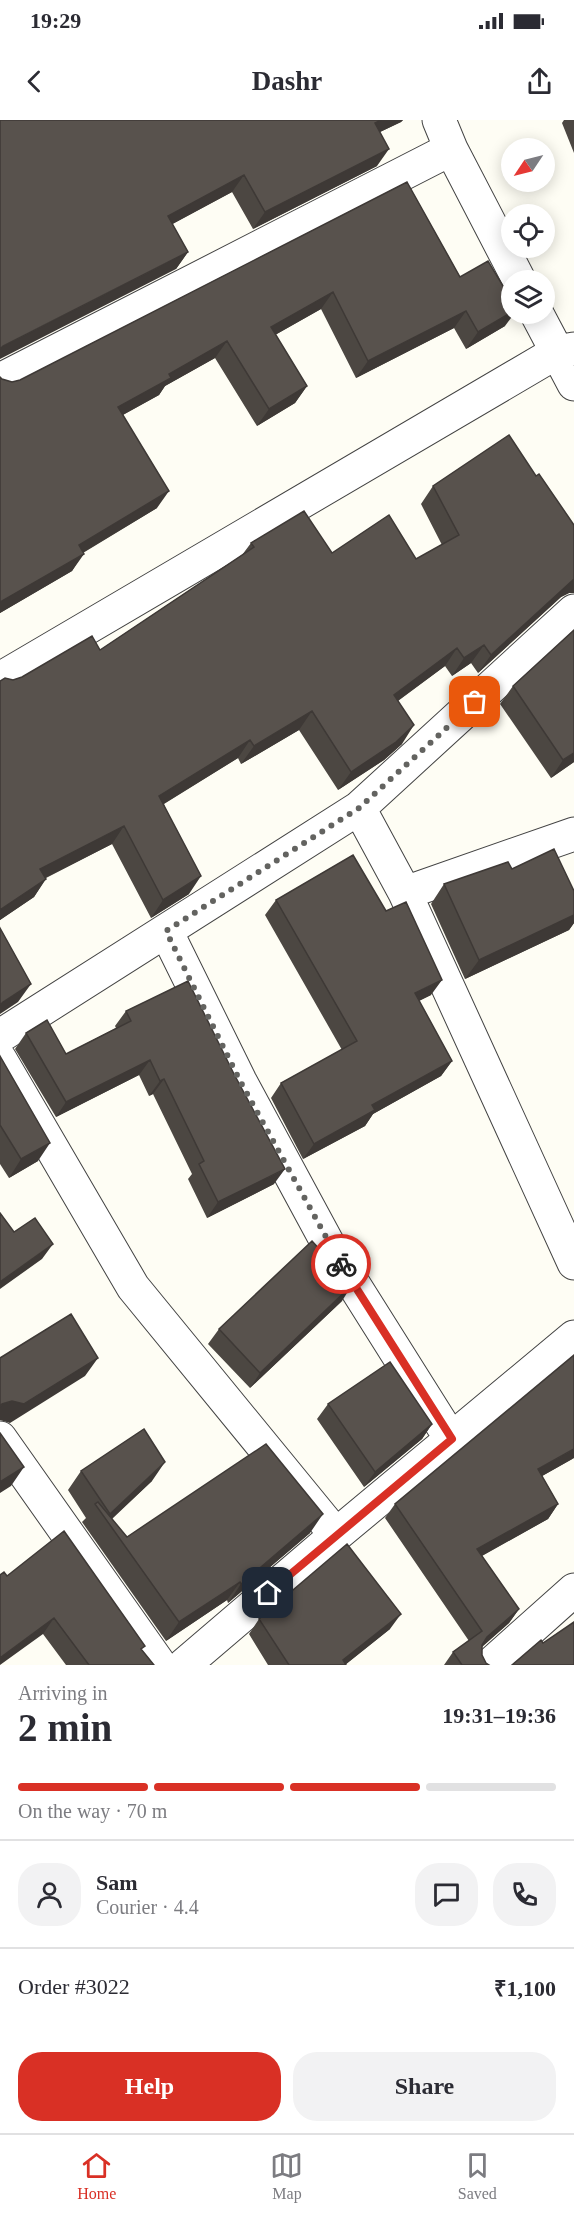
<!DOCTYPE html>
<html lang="en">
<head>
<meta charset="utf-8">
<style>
	body { margin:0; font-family:"Times New Roman",serif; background:#f2f2f3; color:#2b2b33; height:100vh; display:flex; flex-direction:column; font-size:22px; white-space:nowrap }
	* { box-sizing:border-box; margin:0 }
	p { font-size:20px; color:#7c7c81 }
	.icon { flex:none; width:33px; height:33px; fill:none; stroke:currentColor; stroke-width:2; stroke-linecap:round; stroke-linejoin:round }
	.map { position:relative; height:1545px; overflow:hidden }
	.drawer { display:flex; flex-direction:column; background:#fff; flex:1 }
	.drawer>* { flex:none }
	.needle { width:39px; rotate:235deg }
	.controls { position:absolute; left:501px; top:18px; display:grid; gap:12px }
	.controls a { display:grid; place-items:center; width:54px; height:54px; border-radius:50%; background:#fff; box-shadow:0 3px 15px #0003; font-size:30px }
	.pin { position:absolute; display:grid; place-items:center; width:51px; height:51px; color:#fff; margin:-26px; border-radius:12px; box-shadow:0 3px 9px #0006 }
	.courier { position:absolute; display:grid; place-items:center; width:60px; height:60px; margin:-30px; border:4px solid #d93025; border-radius:50%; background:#fff; color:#222; box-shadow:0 2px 8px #0007 }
	.summary em { font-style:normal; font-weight:700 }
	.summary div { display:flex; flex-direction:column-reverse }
	.summary { display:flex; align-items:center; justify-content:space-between; height:102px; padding:0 18px }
	h1 { font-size:39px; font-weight:700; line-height:45px }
	.bar { display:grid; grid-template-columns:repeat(4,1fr); gap:9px 6px; align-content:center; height:72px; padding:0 18px }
	.bar i { height:8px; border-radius:4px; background:#e1e1e2 }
	.bar .selected { background:#d93025 }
	.bar p { grid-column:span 4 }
	.line { display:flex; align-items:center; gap:15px; padding:0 18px; border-top:2px solid #e1e1e2 }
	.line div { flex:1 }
	.round { display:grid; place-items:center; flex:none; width:63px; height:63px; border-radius:24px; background:#f2f2f3 }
	.primary-button { display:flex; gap:12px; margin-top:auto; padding:12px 18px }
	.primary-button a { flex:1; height:69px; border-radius:24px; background:#d93025; color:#fff; font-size:24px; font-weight:700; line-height:69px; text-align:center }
	.primary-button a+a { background:#f2f2f3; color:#2b2b33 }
	.status { display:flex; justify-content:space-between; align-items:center; height:42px; padding:0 30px; background:#fff; direction:ltr }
	.status svg { height:16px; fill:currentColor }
	header { display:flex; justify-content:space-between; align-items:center; height:78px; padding:0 18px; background:#fff; font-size:27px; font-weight:700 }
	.tabs { display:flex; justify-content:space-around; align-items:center; height:84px; border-top:2px solid #e1e1e2; background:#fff; font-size:16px; color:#7c7c81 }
	.tabs a { display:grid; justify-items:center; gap:3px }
	.tabs .selected { color:#d93025 }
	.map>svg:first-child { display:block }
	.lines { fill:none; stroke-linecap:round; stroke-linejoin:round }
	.minor-casing { stroke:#434343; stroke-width:35 }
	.minor { stroke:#fff; stroke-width:33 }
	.wall { fill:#4c4742 }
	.shaded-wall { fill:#3e3936 }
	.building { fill:#58524d; stroke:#3e3936; stroke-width:1.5 }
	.done { stroke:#636360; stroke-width:6; stroke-dasharray:0 10.8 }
	.route { stroke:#d93025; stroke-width:8 }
</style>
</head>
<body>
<div class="status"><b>19:29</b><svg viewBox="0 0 49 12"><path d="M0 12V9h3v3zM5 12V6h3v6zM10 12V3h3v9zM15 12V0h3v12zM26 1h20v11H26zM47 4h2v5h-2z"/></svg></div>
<header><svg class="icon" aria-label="back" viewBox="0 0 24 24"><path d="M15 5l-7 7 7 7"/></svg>Dashr<svg class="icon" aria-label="share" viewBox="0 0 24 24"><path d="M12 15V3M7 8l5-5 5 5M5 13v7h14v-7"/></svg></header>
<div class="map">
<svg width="574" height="1545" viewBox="0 0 574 1545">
	<rect width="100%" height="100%" fill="#fefdf4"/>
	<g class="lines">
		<g class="minor-casing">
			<path id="minor" d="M 439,0 L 451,29 L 519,160
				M 537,194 L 574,264
				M 0,260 L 451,29
				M 574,491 L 359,688 L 405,773 L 574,1143
				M 0,559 L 557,232 L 574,229
				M 405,773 L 574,714
				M 166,811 L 240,961 L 327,1122 L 451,1319
				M 0,916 L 359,688
				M 0,939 L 133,1167 L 336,1415
				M 0,1318 L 160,1545
				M 184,1545 L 336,1415 L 574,1217
				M 490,1545 L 574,1470"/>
		</g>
		<use href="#minor" class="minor"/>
	</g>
	<path class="wall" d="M 0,0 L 403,0 L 401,2 L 380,12 L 377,46 L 253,109 L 232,72 L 172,104 L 188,132 L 176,149 Z
		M 564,0 L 574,0 L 574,33 L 562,3 Z
		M 407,62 L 460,157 L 505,206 L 466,229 L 454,208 L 356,258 L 321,189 L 275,215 L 307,266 L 295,283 L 257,306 L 215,238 L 165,266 L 159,275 L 123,295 L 157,388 L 83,433 L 72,451 L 0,493 L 0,257 L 2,259 L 12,262 L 20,260 Z
		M 536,356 L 574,405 L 574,473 L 569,473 L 561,477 L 478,553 L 471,543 L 452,556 L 445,546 L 398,581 L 402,624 L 384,640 L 338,670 L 299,610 L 241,644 L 238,638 L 164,684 L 189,774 L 151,798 L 112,724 L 46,758 L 34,777 L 0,800 L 0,561 L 13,560 L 100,530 L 242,435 L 251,423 L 332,433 L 416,439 L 442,425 L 421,384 L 433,366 Z
		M 574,510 L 574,642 L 551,658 L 500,584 L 513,566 Z
		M 512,749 L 574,771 L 574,803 L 569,810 L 465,859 L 431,784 L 444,764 Z
		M 276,780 L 431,875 L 419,881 L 452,941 L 441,956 L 373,994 L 365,1006 L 303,1039 L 271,978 L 281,963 L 342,930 L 265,795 Z
		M 126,891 L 274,1064 L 207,1098 L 188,1059 L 192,1054 L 153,974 L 149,976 L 139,955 L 56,997 L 15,929 L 26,913 L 66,934 L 116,908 L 115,906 Z
		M 0,936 L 38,1041 L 9,1058 L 0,1044 Z
		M 342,1181 L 250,1268 L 208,1224 L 219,1209 Z
		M 328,1284 L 432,1304 L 422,1319 L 364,1367 L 317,1299 Z
		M 574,1338 L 542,1356 L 558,1384 L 548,1399 L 482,1436 L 519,1489 L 509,1503 L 482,1527 L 482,1535 L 486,1543 L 489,1545 L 444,1545 L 453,1532 L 469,1521 L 385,1398 L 395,1384 Z
		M 81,1351 L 152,1361 L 112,1399 L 127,1417 L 310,1413 L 228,1483 L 227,1480 L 166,1521 L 82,1402 L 86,1398 L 68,1370 Z
		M 7,1456 L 142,1530 L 154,1545 L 66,1545 L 43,1514 Z
		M 259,1499 L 390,1509 L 346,1544 L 346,1545 L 268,1545 L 249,1514 Z"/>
	<path class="shaded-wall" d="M 381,0 L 403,0 L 401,2 L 363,20 L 375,3 Z
		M 389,29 L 377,46 L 253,109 L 265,92 Z
		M 244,55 L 232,72 L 156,113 L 168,96 Z
		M 188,132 L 176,149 L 0,239 L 0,229 L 3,226 Z
		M 333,172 L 321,189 L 259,224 L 271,207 Z
		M 466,191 L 454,208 L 356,258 L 368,241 Z
		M 512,192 L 512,194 L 514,194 L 505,206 L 466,229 L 478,212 Z
		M 227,221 L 215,238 L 165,266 L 159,275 L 106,304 L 118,287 L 169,254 Z
		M 307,266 L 295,283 L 257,306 L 269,289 Z
		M 169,371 L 157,388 L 67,442 L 79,425 Z
		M 84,434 L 72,451 L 0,493 L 0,482 Z
		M 574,459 L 574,473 L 569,473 L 561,477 L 478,553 L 491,535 Z
		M 484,525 L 471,543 L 452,556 L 464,538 Z
		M 457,528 L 445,546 L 381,593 L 394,575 Z
		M 312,591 L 299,610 L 241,644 L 254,626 Z
		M 414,605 L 402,624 L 384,640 L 338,670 L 351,652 Z
		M 250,620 L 238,638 L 147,694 L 159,676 Z
		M 574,633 L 574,642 L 551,658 L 563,640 Z
		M 124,706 L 112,724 L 27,767 L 40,749 Z
		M 201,756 L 189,774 L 151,798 L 163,780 Z
		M 46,759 L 34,777 L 0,800 L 0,790 Z
		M 574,795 L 574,803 L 569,810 L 465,859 L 479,840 Z
		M 442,860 L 431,875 L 404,888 L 415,873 Z
		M 31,864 L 18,882 L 0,894 L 0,885 L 3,882 Z
		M 150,940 L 139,955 L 56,997 L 66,982 Z
		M 452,941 L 441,956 L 373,994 L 365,1006 L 303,1039 L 314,1024 L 372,985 Z
		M 164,959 L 153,974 L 149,976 L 160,961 Z
		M 50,1023 L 38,1041 L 9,1058 L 21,1039 Z
		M 285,1049 L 274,1064 L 207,1098 L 218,1082 Z
		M 53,1124 L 42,1139 L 0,1169 L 0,1162 Z
		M 352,1165 L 342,1181 L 250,1268 L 260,1253 Z
		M 98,1238 L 85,1256 L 10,1303 L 0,1300 L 0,1287 L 2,1284 L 12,1281 Z
		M 432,1304 L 422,1319 L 364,1367 L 375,1352 Z
		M 574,1329 L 574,1338 L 528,1364 L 538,1349 Z
		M 165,1342 L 152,1361 L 108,1402 L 106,1400 L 110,1394 Z
		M 24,1347 L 11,1366 L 0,1373 L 0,1362 Z
		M 558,1384 L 548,1399 L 467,1444 L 477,1429 Z
		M 323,1394 L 310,1413 L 228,1483 L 241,1464 Z
		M 240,1462 L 227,1480 L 166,1521 L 179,1502 Z
		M 519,1489 L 509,1503 L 477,1531 L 487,1517 Z
		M 401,1494 L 390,1509 L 345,1545 L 343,1540 Z
		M 54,1498 L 43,1514 L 0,1545 L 0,1538 Z"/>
	<path class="building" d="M 0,0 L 381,0 L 375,3 L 389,29 L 265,92 L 244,55 L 168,96 L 188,132 L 3,226 L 0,229 Z
		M 407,62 L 460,157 L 488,141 L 512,181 L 512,192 L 478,212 L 466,191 L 368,241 L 333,172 L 271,207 L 307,266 L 269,289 L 227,221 L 169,254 L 171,258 L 118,287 L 169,371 L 79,425 L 84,434 L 0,482 L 0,257 L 2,259 L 12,262 L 20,260 Z
		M 509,315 L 536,356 L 539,354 L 574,405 L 574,459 L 491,535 L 484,525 L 464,538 L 457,528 L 394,575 L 414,605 L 396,622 L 351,652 L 312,591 L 254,626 L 250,620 L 159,676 L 201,756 L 163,780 L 124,706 L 40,749 L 46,759 L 0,790 L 0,561 L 5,558 L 13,560 L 22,557 L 92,516 L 100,530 L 254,427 L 251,423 L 304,391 L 332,433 L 389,395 L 416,439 L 459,415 L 433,366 Z
		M 574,510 L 574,633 L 563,640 L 513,566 Z
		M 554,729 L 574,771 L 574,795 L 479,840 L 444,764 L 508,742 L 512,749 Z
		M 353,735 L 386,791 L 406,782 L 442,860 L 415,873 L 452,941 L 372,985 L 375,990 L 314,1024 L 281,963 L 357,921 L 276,780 Z
		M 0,808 L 31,864 L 3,882 L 0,885 Z
		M 188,861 L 234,954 L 285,1049 L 218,1082 L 199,1044 L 204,1041 L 164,959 L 160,961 L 150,940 L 66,982 L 26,913 L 47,900 L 66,934 L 131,901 L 126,891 Z
		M 0,936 L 50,1023 L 21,1039 L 0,1005 Z
		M 0,1093 L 14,1112 L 35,1098 L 53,1124 L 0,1162 Z
		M 312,1121 L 352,1165 L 260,1253 L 219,1209 Z
		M 71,1194 L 98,1238 L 24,1284 L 12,1281 L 2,1284 L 0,1287 L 0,1238 Z
		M 574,1235 L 574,1329 L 538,1349 L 558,1384 L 477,1429 L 519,1489 L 487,1517 L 482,1525 L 482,1535 L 486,1543 L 489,1545 L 462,1545 L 453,1532 L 482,1511 L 395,1384 Z
		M 390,1242 L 432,1304 L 375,1352 L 328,1284 Z
		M 144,1309 L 165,1342 L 110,1394 L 81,1351 Z
		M 0,1313 L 24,1347 L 0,1362 Z
		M 266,1324 L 323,1394 L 241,1464 L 240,1462 L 179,1502 L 95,1384 L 98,1382 L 127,1417 Z
		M 64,1411 L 145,1526 L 141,1529 L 154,1545 L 89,1545 L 54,1498 L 0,1538 L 0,1455 L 4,1452 L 7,1456 Z
		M 347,1424 L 401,1494 L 343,1540 L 346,1545 L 289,1545 L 259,1499 Z
		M 574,1502 L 574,1545 L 512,1545 L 541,1520 L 543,1523 Z"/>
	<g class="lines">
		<path class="done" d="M 341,1144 L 240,961 L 166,811 L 359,688 L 475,582"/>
		<path class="route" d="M 268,1473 L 452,1319 L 341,1144"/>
	</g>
</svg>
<div class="controls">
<a><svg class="needle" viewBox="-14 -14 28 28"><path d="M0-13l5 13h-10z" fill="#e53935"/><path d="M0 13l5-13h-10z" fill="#7c7c81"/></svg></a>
<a><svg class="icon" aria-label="locate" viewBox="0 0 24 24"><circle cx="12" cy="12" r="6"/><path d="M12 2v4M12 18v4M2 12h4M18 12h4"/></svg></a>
<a><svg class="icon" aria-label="layers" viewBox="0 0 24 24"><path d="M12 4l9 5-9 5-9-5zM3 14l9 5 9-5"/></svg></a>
</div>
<div class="pin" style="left:475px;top:582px;background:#ea580c"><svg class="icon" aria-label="bag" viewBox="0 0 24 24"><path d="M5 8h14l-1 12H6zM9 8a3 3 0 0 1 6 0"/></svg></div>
<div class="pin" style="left:268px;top:1473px;background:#1f2937"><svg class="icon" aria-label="home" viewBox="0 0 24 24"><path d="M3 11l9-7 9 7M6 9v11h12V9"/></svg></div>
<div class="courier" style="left:341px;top:1144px"><svg class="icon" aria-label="bike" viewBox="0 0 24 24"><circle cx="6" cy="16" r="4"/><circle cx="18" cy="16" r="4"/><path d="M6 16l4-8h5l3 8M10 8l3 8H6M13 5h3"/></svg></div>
</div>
<section class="drawer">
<div class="summary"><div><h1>2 min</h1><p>Arriving in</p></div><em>19:31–19:36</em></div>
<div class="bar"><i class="selected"></i><i class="selected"></i><i class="selected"></i><i></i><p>On the way · 70 m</p></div>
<div class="line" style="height:108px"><a class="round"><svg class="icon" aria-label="person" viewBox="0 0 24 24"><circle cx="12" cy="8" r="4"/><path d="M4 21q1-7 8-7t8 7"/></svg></a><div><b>Sam</b><p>Courier · 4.4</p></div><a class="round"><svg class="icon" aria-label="chat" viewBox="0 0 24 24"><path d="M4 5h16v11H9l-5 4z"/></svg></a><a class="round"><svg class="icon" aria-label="phone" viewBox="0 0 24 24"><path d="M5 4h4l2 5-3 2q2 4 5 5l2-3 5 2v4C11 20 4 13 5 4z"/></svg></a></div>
<div class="line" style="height:78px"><div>Order #3022</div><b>₹1,100</b></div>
<div class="primary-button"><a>Help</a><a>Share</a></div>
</section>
<nav class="tabs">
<a class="selected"><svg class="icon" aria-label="home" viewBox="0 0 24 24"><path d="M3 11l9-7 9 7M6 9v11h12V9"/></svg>Home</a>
<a><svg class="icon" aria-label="map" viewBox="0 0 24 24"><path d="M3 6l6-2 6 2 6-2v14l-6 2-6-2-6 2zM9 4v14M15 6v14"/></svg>Map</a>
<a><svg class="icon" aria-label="saved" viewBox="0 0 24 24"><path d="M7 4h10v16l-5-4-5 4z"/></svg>Saved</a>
</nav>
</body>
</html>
